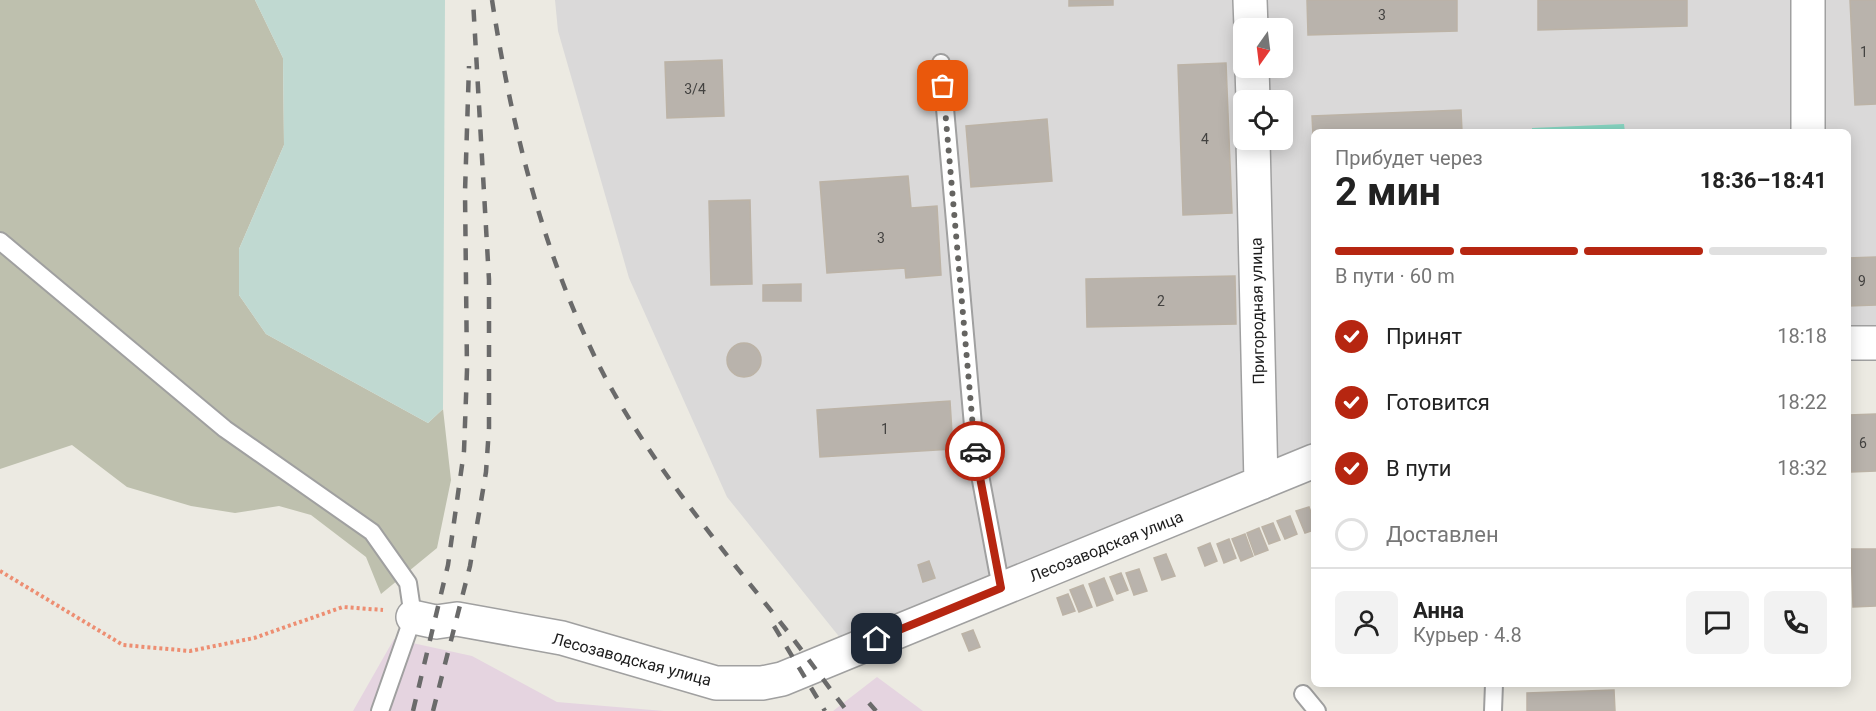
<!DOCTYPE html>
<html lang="ru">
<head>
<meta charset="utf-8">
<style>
	body { margin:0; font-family:Roboto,sans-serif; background:#f2f2f2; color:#222; height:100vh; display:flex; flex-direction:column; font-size:22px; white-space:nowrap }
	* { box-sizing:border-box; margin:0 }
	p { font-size:20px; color:#767676 }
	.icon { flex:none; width:33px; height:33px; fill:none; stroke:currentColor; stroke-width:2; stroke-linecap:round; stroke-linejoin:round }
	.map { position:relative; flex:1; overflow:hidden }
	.side { position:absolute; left:1311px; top:129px; width:540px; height:558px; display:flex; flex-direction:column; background:#fff; border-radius:9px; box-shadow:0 3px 15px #0003 }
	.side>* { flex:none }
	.needle { width:39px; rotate:194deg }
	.buttons { position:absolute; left:1233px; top:18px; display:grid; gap:12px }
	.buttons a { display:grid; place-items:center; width:60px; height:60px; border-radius:9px; background:#fff; box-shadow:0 3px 15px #0003; font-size:30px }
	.pin { position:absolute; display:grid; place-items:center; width:51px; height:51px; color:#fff; margin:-26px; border-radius:12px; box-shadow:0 3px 9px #0006 }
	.courier { position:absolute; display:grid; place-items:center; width:60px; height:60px; margin:-30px; border:4px solid #b62611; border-radius:50%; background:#fff; color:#222; box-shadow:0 2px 8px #0007 }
	.overview em { font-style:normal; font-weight:700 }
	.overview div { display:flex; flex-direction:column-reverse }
	.overview { display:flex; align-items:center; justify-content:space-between; height:102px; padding:0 24px }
	h1 { font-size:39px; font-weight:700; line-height:45px }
	.bar { display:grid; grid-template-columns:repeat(4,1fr); gap:9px 6px; align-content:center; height:72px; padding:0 24px }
	.bar i { height:8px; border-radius:4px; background:#e0e0e0 }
	.bar .selected { background:#b62611 }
	.bar p { grid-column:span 4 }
	.line { display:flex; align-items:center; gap:15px; padding:0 24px; border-top:2px solid #e0e0e0 }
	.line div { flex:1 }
	.round { display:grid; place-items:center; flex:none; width:63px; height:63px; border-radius:9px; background:#f2f2f2 }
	ol { padding:0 24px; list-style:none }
	li { display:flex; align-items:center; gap:18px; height:66px }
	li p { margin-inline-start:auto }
	li .icon { padding:6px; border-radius:50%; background:#b62611; color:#fff; stroke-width:4 }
	li:last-child { color:#767676 }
	li i { width:33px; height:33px; border:3px solid #e0e0e0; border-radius:50% }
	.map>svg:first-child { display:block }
	.residential { fill:#dad9d9; fill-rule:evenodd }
	.industrial { fill:#e5d4e0 }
	.construction { fill:#bec0ae }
	.wetland { fill:#c0d9d1 }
	.pitch { fill:#86d5c1 }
	.building { fill:#b9b3ac; stroke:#bcb3a6; stroke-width:1.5 }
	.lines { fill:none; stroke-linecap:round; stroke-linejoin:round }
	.lane-casing { stroke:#a0a0a0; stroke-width:20 }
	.street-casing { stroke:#a0a0a0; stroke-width:36 }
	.path { stroke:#ed8e72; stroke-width:4; stroke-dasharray:3 3; stroke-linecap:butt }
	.lane { stroke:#fff; stroke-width:16 }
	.street { stroke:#fff; stroke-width:33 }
	.rail { stroke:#6a6a6a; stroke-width:4.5; stroke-dasharray:12 12; stroke-linecap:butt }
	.done { stroke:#656461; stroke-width:6; stroke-dasharray:0 10.8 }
	.route { stroke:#b62611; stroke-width:8 }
	.labels { text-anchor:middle; stroke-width:5; stroke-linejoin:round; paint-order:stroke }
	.number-label { font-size:14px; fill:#434240 }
	.street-label { font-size:16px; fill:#1c1c1c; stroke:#fff }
</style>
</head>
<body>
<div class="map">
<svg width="1876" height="711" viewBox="0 0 1876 711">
	<rect width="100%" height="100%" fill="#eceae2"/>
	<path class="residential" d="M 555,0 L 1876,0 L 1876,330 L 1848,331 L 1848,132 L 1314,132 L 1314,448 L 841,639 L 727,497 L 629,278 L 558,31 ZM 1244,28 L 1282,28 L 1282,68 L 1244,68 ZM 1244,100 L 1282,100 L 1282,140 L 1244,140 Z"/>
	<path class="industrial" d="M 394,639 L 472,656 L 557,702 L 664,711 L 353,711 Z
		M 877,677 L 923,711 L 833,711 Z"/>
	<path class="construction" d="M 0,0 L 255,0 L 283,58 L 284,145 L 239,249 L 239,295 L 266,334 L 428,423 L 443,409 L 451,480 L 437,548 L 381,594 L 366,557 L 311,515 L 279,506 L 235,513 L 191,506 L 127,487 L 72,445 L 0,469 Z"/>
	<path class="wetland" d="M 255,0 L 445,0 L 443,409 L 428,423 L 266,334 L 239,295 L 239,249 L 284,145 L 283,58 Z"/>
	<path class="pitch" d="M 1624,124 L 1625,132 L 1532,132 L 1532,128 Z"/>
	<path class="building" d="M 1069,0 L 1113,0 L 1113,5 L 1069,6 Z
		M 1307,0 L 1457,0 L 1457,31 L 1308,35 Z
		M 1538,0 L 1687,0 L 1687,26 L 1538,30 Z
		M 1850,0 L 1876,0 L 1876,104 L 1855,105 Z
		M 722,60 L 724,116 L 667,118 L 665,62 Z
		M 1226,63 L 1232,213 L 1183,215 L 1178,65 Z
		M 1461,110 L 1462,132 L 1314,132 L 1314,154 L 1312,116 Z
		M 1047,119 L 1052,181 L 971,187 L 966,126 Z
		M 908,176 L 911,208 L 937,206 L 941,275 L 906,278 L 905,268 L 827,273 L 820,182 Z
		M 750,200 L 752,284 L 711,285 L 709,201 Z
		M 1876,257 L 1876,305 L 1848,306 L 1848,258 Z
		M 1235,276 L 1236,324 L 1087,327 L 1086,279 Z
		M 801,284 L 801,301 L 763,301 L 763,285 Z
		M727 360a17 17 0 1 1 34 0a17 17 0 1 1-34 0Z
		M 950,401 L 953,449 L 820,457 L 817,410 Z
		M 1876,414 L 1876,471 L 1851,472 L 1849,415 Z
		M 1309,507 L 1314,520 L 1314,530 L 1305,533 L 1296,511 Z
		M 1290,516 L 1297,534 L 1285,539 L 1277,521 Z
		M 1273,523 L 1280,540 L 1269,544 L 1262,527 Z
		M 1259,528 L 1268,550 L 1255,555 L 1247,533 Z
		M 1245,534 L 1253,556 L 1241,561 L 1232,539 Z
		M 1229,539 L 1236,558 L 1224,563 L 1217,544 Z
		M 1210,543 L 1217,561 L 1205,566 L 1198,548 Z
		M 1851,549 L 1876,549 L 1876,606 L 1853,607 Z
		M 1166,554 L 1175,576 L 1162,580 L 1154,558 Z
		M 929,561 L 935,578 L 923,582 L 918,565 Z
		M 1139,569 L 1147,591 L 1134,595 L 1126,573 Z
		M 1121,573 L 1128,590 L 1117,594 L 1110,577 Z
		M 1104,578 L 1113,600 L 1097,606 L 1089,584 Z
		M 1083,585 L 1092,607 L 1079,612 L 1070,590 Z
		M 1068,594 L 1075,611 L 1063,615 L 1057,598 Z
		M 973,630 L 980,647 L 969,651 L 962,634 Z
		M 1614,690 L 1615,711 L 1527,711 L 1527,693 Z"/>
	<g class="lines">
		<g class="lane-casing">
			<path id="lane" d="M 941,63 L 975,448 L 1001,588
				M 0,241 L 225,429 L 372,532 L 408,583 L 413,617 L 380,711
				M 1303,694 L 1317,711
				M 1493,711 L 1494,684"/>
		</g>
		<g class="street-casing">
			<path id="street" d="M 1250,0 L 1251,28
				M 1808,0 L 1808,132
				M 1252,68 L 1253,100
				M 1253,140 L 1261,483
				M 1848,343 L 1876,343
				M 413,617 L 436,622 L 457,619 L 562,638 L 716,683 L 762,683 L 782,679 L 1314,461"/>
		</g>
		<path class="path" d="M 0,571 L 123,645 L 190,651 L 254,638 L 343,607 L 383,610"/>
		<use href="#lane" class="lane"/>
		<use href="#street" class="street"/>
		<path class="rail" d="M 492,0 C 512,129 544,260 605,377 C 651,462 713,538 773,613 C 799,645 822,679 847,711
			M 774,626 L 825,711
			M 869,703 L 876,711
			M 413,711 L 448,565 L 464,451 L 467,370 L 465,192 L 469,66
			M 433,711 L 470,566 L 486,472 L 489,428 L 489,280 L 473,0"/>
	</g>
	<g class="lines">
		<path class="done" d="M 943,86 L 975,451"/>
		<path class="route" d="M 877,639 L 1001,588 L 975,451"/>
	</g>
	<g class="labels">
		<g class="number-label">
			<text x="1382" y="20">3</text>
			<text x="1864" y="57">1</text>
			<text x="695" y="94">3/4</text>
			<text x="1205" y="144">4</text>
			<text x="881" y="243">3</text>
			<text x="1862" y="286">9</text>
			<text x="1161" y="306">2</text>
			<text x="885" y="434">1</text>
			<text x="1863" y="448">6</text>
		</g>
		<g class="street-label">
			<text transform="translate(1257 311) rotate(-91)" y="6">Пригородная улица</text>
			<text transform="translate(1106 546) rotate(-22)" y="6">Лесозаводская улица</text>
			<text transform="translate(632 659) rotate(15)" y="6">Лесозаводская улица</text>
		</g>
	</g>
</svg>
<div class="buttons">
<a><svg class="needle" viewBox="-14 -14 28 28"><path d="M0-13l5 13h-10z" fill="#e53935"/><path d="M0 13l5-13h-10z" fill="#767676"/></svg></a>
<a><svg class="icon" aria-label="locate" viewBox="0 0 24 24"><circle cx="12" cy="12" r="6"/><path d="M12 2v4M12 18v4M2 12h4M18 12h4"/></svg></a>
</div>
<div class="pin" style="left:943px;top:86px;background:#ea580c"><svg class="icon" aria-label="bag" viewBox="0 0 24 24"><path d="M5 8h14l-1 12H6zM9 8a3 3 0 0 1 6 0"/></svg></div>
<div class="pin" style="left:877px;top:639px;background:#1f2937"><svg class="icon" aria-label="home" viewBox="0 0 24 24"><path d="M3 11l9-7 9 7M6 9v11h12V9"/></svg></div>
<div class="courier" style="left:975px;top:451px"><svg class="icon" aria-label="car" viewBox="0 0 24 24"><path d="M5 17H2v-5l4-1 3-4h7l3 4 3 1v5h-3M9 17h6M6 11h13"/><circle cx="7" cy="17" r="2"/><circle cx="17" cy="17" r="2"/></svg></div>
<section class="side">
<div class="overview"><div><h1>2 мин</h1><p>Прибудет через</p></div><em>18:36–18:41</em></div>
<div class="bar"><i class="selected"></i><i class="selected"></i><i class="selected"></i><i></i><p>В пути · 60 m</p></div>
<ol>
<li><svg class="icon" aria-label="check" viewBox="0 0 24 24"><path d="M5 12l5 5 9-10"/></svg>Принят<p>18:18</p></li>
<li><svg class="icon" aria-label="check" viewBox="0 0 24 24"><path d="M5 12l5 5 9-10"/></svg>Готовится<p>18:22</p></li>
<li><svg class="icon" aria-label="check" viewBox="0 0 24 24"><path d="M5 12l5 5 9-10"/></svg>В пути<p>18:32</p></li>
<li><i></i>Доставлен</li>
</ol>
<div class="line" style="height:108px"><a class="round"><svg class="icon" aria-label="person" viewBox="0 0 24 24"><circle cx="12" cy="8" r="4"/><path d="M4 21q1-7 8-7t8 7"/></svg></a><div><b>Анна</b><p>Курьер · 4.8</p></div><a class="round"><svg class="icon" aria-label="chat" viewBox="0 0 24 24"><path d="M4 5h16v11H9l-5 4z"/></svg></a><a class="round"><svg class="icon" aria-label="phone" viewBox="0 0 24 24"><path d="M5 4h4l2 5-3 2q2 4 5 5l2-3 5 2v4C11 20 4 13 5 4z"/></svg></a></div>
</section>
</div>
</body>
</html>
